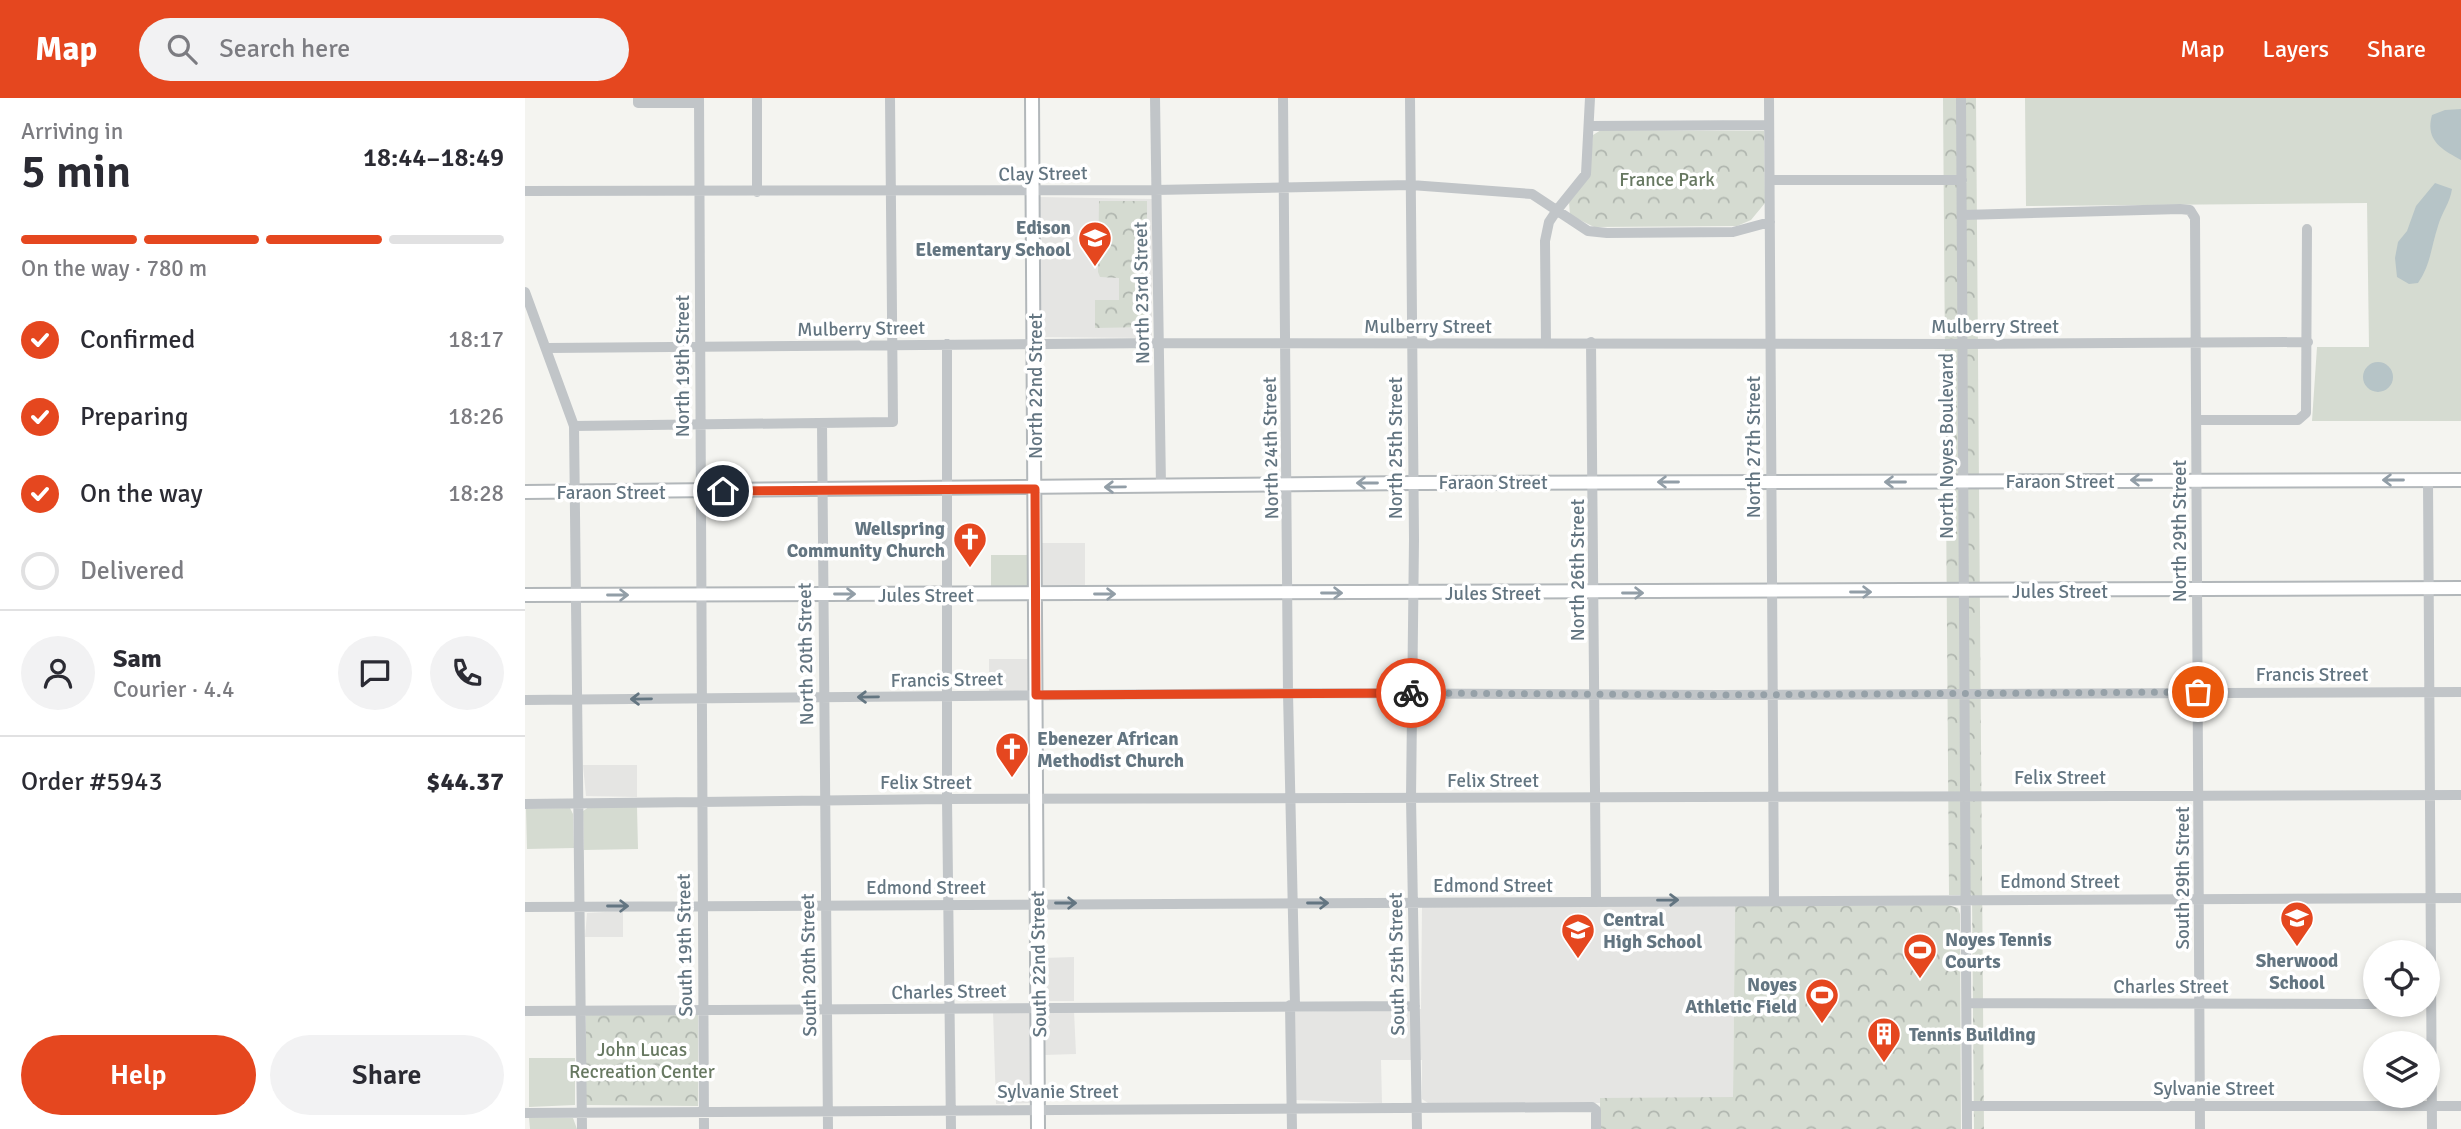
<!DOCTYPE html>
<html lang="en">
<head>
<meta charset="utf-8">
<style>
	body { margin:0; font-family:Signika,sans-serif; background:#f2f2f3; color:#2b2b33; height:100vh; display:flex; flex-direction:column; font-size:26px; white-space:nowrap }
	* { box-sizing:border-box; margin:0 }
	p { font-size:23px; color:#7c7c81 }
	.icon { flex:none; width:38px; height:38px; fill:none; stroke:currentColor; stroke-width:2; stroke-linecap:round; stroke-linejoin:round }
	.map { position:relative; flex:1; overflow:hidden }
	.panel { display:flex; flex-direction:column; background:#fff; width:525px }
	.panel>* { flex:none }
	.fabs { position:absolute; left:1838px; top:842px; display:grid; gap:14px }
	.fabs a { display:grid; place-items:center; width:77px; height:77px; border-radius:50%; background:#fff; box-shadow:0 4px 10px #0003; font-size:35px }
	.pin { position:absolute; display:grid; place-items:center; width:60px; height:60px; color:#fff; margin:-30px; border:4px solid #fff; border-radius:50%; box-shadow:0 2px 7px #0007 }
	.courier { position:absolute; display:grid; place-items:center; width:70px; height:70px; margin:-35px; border:5px solid #e5471f; border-radius:50%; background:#fff; color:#222; box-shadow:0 2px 9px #0007 }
	.overview em { font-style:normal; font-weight:600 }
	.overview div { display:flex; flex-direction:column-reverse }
	.overview { display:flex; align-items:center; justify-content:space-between; height:119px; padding:0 21px }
	h1 { font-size:46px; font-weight:600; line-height:52px }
	.bar { display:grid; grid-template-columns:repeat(4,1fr); gap:10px 7px; align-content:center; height:84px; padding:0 21px }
	.bar i { height:9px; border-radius:5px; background:#e1e1e2 }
	.bar .on { background:#e5471f }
	.bar p { grid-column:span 4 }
	.line { display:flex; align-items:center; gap:18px; padding:0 21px; border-top:2px solid #e1e1e2 }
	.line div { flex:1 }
	.round { display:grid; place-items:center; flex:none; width:74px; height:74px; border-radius:37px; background:#f2f2f3 }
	ol { padding:0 21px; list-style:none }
	li { display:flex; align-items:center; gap:21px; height:77px }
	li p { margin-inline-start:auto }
	li .icon { padding:7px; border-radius:50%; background:#e5471f; color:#fff; stroke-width:4 }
	li:last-child { color:#7c7c81 }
	li i { width:38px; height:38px; border:4px solid #e1e1e2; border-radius:50% }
	.primary-button { display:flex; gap:14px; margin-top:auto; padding:14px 21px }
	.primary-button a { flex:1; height:80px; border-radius:42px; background:#e5471f; color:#fff; font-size:28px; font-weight:600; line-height:80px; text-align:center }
	.primary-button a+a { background:#f2f2f3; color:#2b2b33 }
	header { display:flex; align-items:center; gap:42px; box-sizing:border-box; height:98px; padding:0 35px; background:#e5471f; color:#fff }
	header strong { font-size:33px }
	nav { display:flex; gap:38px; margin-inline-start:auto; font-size:24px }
	.search { width:490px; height:63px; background:#f2f2f3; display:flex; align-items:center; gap:18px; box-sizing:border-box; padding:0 24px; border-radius:38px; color:#7c7c81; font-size:26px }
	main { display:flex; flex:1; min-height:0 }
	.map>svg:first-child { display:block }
	.built { fill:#e5e5e3 }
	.green { fill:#d5dbd1 }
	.park { fill:url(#park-crowns) }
	.water { fill:#b6c4c7 }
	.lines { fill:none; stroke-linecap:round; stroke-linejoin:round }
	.major-casing { stroke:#b2b7ba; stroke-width:16 }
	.minor { stroke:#c1c5c8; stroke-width:10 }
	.major { stroke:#fff; stroke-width:12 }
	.oneway { stroke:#929ea7 }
	.oneway2 { stroke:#637581 }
	.done { stroke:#96a1a8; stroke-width:7; stroke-dasharray:0 12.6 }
	.route { stroke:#e5471f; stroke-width:9 }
	.labels { text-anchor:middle; stroke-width:7; stroke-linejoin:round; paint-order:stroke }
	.street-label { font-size:19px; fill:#637581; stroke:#fff }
	.park-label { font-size:19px; fill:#677861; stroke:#fff }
	.poi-label { font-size:19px; font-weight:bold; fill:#637581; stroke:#fff; text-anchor:start }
</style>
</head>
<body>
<header>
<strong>Map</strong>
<div class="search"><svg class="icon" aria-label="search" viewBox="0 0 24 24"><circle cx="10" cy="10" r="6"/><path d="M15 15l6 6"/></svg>Search here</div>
<nav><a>Map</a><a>Layers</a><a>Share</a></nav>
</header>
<main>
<section class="panel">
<div class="overview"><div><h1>5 min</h1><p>Arriving in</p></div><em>18:44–18:49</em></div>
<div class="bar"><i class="on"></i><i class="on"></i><i class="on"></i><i></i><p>On the way · 780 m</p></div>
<ol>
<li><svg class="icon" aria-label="check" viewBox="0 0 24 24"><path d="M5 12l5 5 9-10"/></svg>Confirmed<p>18:17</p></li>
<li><svg class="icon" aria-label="check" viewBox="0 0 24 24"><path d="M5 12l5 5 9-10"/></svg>Preparing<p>18:26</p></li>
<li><svg class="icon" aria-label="check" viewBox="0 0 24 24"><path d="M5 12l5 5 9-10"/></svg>On the way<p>18:28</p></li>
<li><i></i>Delivered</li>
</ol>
<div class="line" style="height:126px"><a class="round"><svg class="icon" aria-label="person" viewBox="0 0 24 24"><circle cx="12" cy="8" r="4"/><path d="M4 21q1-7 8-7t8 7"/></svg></a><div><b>Sam</b><p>Courier · 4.4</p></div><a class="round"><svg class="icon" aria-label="chat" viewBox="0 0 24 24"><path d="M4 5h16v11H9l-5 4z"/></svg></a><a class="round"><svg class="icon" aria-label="phone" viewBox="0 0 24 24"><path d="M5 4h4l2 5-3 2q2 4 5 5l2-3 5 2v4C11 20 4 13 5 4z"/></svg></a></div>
<div class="line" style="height:91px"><div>Order #5943</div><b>$44.37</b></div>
<div class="primary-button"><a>Help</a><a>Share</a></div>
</section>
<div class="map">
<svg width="1936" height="1031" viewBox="0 0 1936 1031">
	<defs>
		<pattern id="park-crowns" width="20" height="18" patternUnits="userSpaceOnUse" patternTransform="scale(1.75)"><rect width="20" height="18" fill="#d5dbd1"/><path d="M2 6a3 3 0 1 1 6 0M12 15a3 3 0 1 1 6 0" fill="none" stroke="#b0b6af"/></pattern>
	</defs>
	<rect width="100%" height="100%" fill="#f4f4f0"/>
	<path class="built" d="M 513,99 L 628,101 L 627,240 L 513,239 Z
		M 516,445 L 560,445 L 560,489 L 518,487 Z
		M 464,561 L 506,561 L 505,592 L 464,595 Z
		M 58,667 L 112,667 L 112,699 L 61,698 Z
		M 1210,808 L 1208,1000 L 1075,1000 L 1075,1005 L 903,1005 L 897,1001 L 897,962 L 856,962 L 857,1005 L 770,1002 L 769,914 L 896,911 L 897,809 Z
		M 98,813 L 98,839 L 60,839 L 62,815 Z
		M 549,859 L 549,903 L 519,903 L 518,860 Z
		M 468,913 L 506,914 L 508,1003 L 505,1005 L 471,1006 Z
		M 549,913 L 551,956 L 519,957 L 520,914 Z"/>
	<path class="green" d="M 1500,0 L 1936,0 L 1936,323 L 1787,323 L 1792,249 L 1844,249 L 1842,105 L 1501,108 Z
		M 466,457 L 504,457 L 504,489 L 466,490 Z
		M 64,709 L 112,709 L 113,751 L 59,752 L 58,713 Z
		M 45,710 L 48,716 L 49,750 L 2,751 L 1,711 Z
		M 4,960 L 50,960 L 50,1007 L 4,1009 Z
		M 4,1020 L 48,1020 L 52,1031 L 5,1031 Z"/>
	<path class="park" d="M 1418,0 L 1451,0 L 1459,1031 L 1449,1031 L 1447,797 L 1424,797 Z
		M 1076,32 L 1239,33 L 1240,105 L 1226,122 L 1212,128 L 1069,129 L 1045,117 L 1044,104 L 1064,76 L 1068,37 Z
		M 574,103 L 622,103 L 622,229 L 570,230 L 570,202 L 594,202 L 594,180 L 575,179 L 573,174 Z
		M 1423,807 L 1433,810 L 1435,816 L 1436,1031 L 1075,1031 L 1075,1000 L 1208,999 L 1210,808 Z
		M 61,917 L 173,917 L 173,1008 L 61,1007 Z"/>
	<path class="water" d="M 1936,11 L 1936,62 C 1916,51 1900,42 1907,17 L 1920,12 Z
		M 1910,85 L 1927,91 C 1925,105 1917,114 1913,128 C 1906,149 1906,166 1893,185 L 1884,186 L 1872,179 L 1870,160 L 1873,144 L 1882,133 L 1891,108 Z
		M1838 279a15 15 0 1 1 30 0a15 15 0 1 1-30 0Z"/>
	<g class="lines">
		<g class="major-casing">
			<path id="major" d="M 507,0 L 513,1031
				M 0,394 L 888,385 L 1936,382
				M 0,497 L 1936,490"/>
		</g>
		<path class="minor" d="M 113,0 L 113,5 L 174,5
			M 174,0 L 179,1031
			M 630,0 L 636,388
			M 758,0 L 763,595 L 770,907
			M 885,0 L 889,441 L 886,700 L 892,1031
			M 1244,0 L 1249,802
			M 1436,0 L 1442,1031
			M 1066,28 L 1244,27
			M 1245,82 L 1437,82
			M 0,93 L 630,92 L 886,87 L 1007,96 L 1063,133 L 1082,135 L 1208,134 L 1245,124
			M 232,94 L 232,0
			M 1438,117 L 1655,111 L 1665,112 L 1670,120 L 1675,1031
			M 0,194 L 49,328 L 57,1031
			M 1066,244 L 1071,803
			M 1021,245 L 1020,143 L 1024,124 L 1032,112 L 1061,76 L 1065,0
			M 422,246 L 422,701 L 426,1031
			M 23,250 L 635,245 L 1438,246 L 1783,244
			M 1672,322 L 1773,322 L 1781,315 L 1782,131
			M 297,325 L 303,1031
			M 49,328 L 368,324 L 365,0
			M 1903,382 L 1907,1031
			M 0,602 L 763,595 L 1193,597 L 1936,594
			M 0,706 L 422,701 L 1936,697
			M 0,809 L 1936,800
			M 1442,905 L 1850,906
			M 765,907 L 767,1031
			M 0,913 L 890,908
			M 1442,1008 L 1936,1008
			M 0,1015 L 1067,1009 L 1071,1012 L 1071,1031"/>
		<use href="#major" class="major"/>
	</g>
	<defs><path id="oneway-shaft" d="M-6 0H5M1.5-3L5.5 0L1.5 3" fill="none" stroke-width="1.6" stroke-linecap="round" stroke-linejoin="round" transform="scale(1.75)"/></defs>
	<g class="oneway">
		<use href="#oneway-shaft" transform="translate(1616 382) rotate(180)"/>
		<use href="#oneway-shaft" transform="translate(1868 382) rotate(-180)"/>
		<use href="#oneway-shaft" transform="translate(1143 384) rotate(180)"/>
		<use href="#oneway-shaft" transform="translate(1370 384) rotate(180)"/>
		<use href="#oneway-shaft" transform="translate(842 385) rotate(180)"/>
		<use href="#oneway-shaft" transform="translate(590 389) rotate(179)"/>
		<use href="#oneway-shaft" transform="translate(1336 494)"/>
		<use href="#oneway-shaft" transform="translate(807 495)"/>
		<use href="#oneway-shaft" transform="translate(1108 495)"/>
		<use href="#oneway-shaft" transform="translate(320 496)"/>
		<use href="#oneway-shaft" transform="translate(580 496)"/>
		<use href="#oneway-shaft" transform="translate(93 497)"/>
	</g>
	<g class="oneway2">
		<use href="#oneway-shaft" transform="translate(343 599) rotate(179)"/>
		<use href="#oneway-shaft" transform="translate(116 601) rotate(179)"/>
		<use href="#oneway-shaft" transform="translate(1143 802) rotate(-1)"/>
		<use href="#oneway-shaft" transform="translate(541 805)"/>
		<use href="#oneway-shaft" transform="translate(793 805)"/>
		<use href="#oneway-shaft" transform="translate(93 808)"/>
	</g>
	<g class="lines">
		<path class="done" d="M 886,595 L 1193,597 L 1673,594"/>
		<path class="route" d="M 198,393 L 510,391 L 511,597 L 886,595"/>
	</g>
	<defs>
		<g id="school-pin" transform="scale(1.75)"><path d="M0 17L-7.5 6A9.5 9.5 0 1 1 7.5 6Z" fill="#e5471f" stroke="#fff"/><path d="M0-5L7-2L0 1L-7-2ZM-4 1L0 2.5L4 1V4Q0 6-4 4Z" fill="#fff"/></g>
		<g id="church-pin" transform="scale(1.75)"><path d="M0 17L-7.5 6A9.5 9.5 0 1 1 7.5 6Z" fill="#e5471f" stroke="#fff"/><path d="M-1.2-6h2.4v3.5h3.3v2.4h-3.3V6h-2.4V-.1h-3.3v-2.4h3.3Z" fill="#fff"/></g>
		<g id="stadium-pin" transform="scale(1.75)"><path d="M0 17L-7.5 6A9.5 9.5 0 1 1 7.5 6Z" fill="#e5471f" stroke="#fff"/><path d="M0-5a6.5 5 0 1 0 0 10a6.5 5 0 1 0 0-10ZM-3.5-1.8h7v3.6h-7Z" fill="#fff"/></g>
		<g id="building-pin" transform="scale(1.75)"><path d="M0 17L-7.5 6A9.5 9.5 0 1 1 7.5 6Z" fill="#e5471f" stroke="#fff"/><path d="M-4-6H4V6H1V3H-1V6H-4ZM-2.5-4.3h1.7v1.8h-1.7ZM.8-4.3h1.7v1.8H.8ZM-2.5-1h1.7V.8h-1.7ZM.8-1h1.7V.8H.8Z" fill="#fff"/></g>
	</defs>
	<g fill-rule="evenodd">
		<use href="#school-pin" x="570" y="140"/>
		<use href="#church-pin" x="445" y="441"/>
		<use href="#church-pin" x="487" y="651"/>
		<use href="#school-pin" x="1772" y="820"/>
		<use href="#school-pin" x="1053" y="832"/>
		<use href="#stadium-pin" x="1395" y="852"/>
		<use href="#stadium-pin" x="1297" y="897"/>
		<use href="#building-pin" x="1359" y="936"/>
	</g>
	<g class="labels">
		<g class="street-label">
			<text transform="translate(518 75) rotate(-1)" y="7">Clay Street</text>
			<text transform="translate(616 195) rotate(-91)" y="7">North 23rd Street</text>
			<text x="903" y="235">Mulberry Street</text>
			<text x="1470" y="235">Mulberry Street</text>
			<text transform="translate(336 230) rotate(-1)" y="7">Mulberry Street</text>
			<text transform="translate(157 268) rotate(-90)" y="7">North 19th Street</text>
			<text transform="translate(510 288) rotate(-90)" y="7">North 22nd Street</text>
			<text transform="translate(1421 348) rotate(-90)" y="7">North Noyes Boulevard</text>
			<text transform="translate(1228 349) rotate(-90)" y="7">North 27th Street</text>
			<text transform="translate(745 350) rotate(-91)" y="7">North 24th Street</text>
			<text transform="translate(870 350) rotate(-90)" y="7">North 25th Street</text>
			<text x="1535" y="390">Faraon Street</text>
			<text x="968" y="391">Faraon Street</text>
			<text x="86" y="401">Faraon Street</text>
			<text transform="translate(1654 433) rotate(-90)" y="7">North 29th Street</text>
			<text transform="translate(1052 472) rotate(-90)" y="7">North 26th Street</text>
			<text x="1535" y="500">Jules Street</text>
			<text x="968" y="502">Jules Street</text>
			<text x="401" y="504">Jules Street</text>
			<text transform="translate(280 556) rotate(-91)" y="7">North 20th Street</text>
			<text x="1787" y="583">Francis Street</text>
			<text transform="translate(422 581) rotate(-1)" y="7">Francis Street</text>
			<text x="1535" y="686">Felix Street</text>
			<text x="968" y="689">Felix Street</text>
			<text x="401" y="691">Felix Street</text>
			<text transform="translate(1657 780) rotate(-90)" y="7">South 29th Street</text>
			<text x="1535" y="790">Edmond Street</text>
			<text x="968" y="794">Edmond Street</text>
			<text x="401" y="796">Edmond Street</text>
			<text transform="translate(159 847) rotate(-91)" y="7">South 19th Street</text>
			<text transform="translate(513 866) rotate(-91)" y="7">South 22nd Street</text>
			<text transform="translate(871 866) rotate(-91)" y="7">South 25th Street</text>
			<text transform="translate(283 867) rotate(-91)" y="7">South 20th Street</text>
			<text x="1646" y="895">Charles Street</text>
			<text transform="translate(424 893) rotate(-1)" y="7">Charles Street</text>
			<text x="1689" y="997">Sylvanie Street</text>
			<text x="533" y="1000">Sylvanie Street</text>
		</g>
		<g class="park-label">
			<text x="1142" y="88">France Park</text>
			<text x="117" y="958">John Lucas<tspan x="117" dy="22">Recreation Center</tspan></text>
		</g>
		<g class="poi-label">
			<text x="546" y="136" text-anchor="end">Edison<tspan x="546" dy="22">Elementary School</tspan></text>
			<text x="420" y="437" text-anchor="end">Wellspring<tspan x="420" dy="22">Community Church</tspan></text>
			<text x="512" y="647">Ebenezer African<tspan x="512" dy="22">Methodist Church</tspan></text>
			<text x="1078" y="828">Central<tspan x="1078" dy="22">High School</tspan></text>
			<text x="1420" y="848">Noyes Tennis<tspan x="1420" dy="22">Courts</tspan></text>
			<text x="1772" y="869" text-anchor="middle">Sherwood<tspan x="1772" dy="22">School</tspan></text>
			<text x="1272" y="893" text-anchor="end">Noyes<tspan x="1272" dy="22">Athletic Field</tspan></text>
			<text x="1384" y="943">Tennis Building</text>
		</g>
	</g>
</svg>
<div class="fabs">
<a><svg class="icon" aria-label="locate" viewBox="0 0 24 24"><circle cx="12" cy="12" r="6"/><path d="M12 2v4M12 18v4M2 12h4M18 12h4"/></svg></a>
<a><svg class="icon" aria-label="layers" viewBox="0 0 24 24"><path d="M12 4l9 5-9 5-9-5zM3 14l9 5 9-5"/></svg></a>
</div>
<div class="pin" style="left:1673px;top:594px;background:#ea580c"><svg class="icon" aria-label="bag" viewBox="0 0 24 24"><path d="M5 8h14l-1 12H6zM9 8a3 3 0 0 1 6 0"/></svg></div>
<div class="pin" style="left:198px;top:393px;background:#1f2937"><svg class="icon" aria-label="home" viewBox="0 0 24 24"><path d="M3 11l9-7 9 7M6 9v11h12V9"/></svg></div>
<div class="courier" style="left:886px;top:595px"><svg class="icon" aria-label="bike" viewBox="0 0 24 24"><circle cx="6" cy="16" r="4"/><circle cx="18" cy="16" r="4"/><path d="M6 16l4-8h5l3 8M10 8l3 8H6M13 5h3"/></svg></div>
</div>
</main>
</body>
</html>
